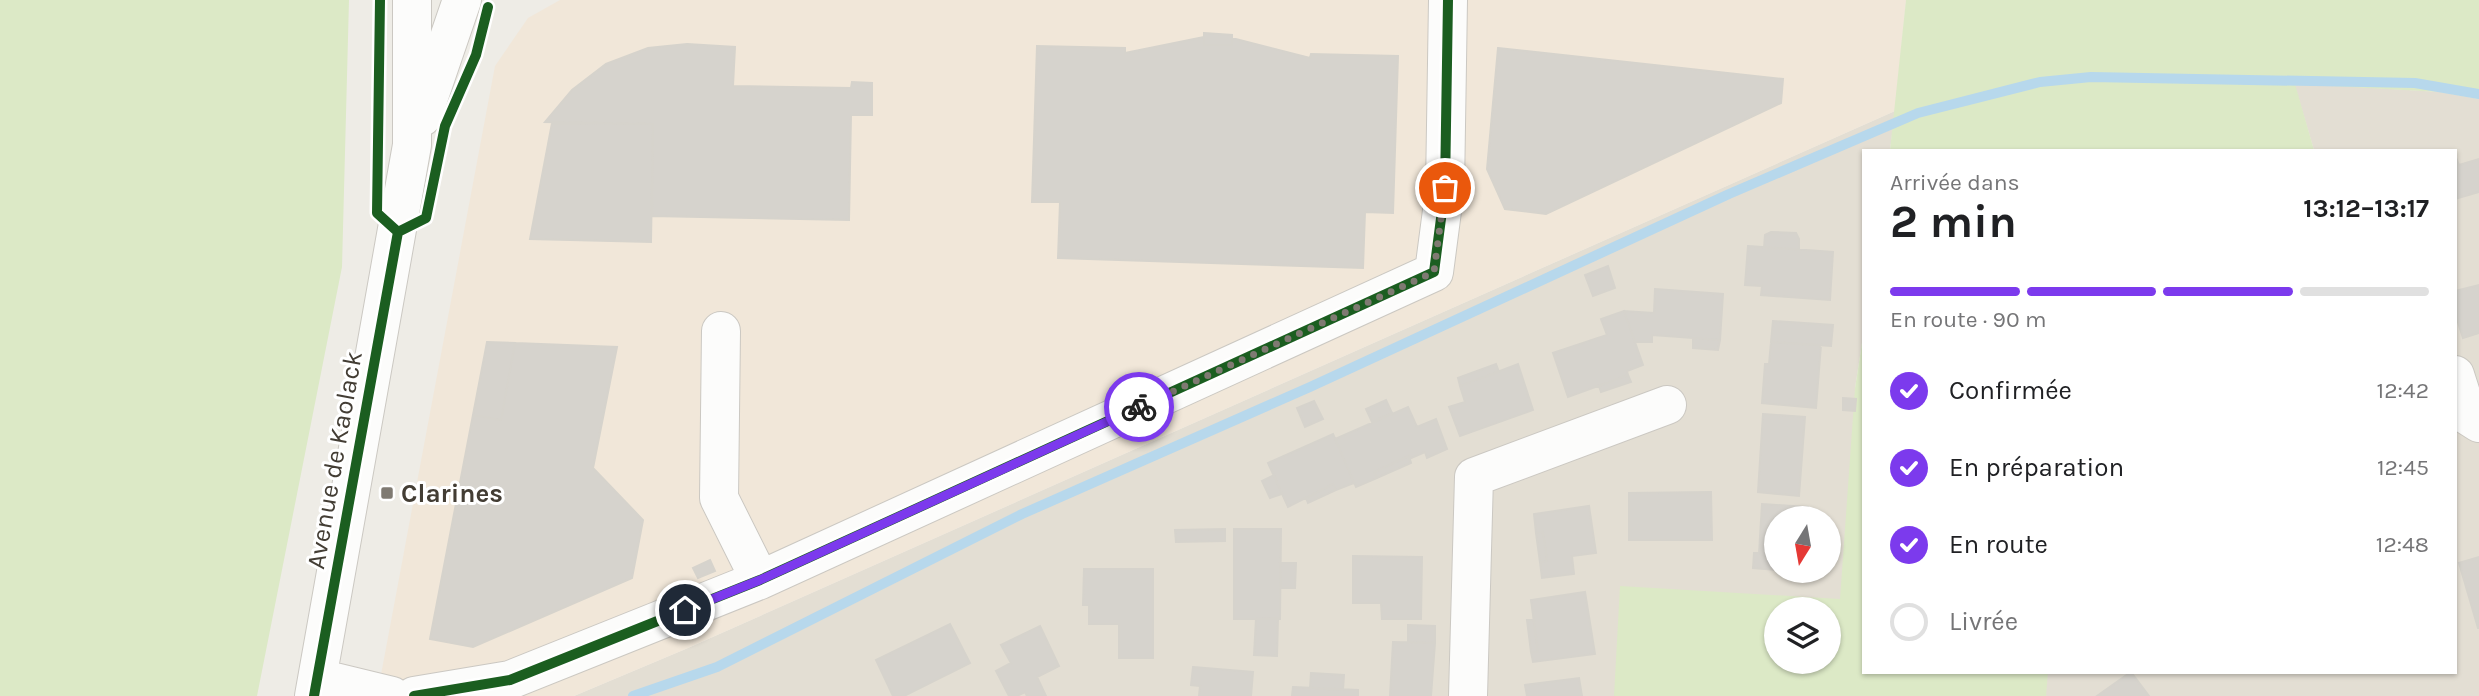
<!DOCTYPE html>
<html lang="fr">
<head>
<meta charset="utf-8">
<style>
	body { margin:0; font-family:Karla,sans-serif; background:#f6f6f6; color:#202124; height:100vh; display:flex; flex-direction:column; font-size:26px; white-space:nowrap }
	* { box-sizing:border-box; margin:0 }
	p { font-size:23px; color:#757577 }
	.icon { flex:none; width:38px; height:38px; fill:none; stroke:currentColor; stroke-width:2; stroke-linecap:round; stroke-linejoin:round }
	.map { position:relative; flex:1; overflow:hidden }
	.details { position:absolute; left:1862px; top:149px; width:595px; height:525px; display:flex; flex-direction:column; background:#fff; border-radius:0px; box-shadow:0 2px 5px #0004 }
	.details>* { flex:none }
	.needle { width:46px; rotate:191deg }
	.buttons { position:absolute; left:1764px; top:506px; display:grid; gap:14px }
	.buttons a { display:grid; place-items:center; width:77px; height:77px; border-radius:50%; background:#fff; box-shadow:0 2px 5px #0004; font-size:35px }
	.pin { position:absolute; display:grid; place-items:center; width:60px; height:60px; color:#fff; margin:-30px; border:4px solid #fff; border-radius:50%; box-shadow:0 2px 7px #0007 }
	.courier { position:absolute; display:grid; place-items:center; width:70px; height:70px; margin:-35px; border:5px solid #7c3aed; border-radius:50%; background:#fff; color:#222; box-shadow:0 2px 9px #0007 }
	.head em { font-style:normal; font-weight:700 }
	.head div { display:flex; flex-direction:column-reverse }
	.head { display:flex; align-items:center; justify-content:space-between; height:119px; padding:0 28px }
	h1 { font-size:46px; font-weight:700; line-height:52px }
	.bar { display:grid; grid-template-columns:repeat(4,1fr); gap:10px 7px; align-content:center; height:84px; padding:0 28px }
	.bar i { height:9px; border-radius:5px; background:#e0e0e0 }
	.bar .selected { background:#7c3aed }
	.bar p { grid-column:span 4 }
	ol { padding:0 28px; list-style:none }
	li { display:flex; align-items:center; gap:21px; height:77px }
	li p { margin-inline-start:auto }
	li .icon { padding:7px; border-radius:50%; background:#7c3aed; color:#fff; stroke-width:4 }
	li:last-child { color:#757577 }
	li i { width:38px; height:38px; border:4px solid #e0e0e0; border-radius:50% }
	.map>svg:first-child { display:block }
	.residential { fill:#e3ded3; fill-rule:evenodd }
	.commercial { fill:#f1e7d9 }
	.green { fill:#dce9c6; fill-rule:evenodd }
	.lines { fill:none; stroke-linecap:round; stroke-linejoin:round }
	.stream { stroke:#b7d8ec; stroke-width:10 }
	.building { fill:#d6d3cd; stroke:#d6d3cc; stroke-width:2 }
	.minor-casing { stroke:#cbc8c2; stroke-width:40 }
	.minor { stroke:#fcfcfb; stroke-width:38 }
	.cycleway-casing { stroke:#fff; stroke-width:15 }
	.cycleway { stroke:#1b5e20; stroke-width:10 }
	.done { stroke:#7f7a72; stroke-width:7; stroke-dasharray:0 12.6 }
	.route { stroke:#7c3aed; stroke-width:9 }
	.poi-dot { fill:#7f7a72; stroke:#fff; stroke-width:2.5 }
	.labels { text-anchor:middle; stroke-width:6; stroke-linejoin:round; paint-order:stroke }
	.street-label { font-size:26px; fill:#433d34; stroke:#fff }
	.poi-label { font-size:26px; font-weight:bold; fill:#433d34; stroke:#fff; text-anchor:start }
</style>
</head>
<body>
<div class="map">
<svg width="2479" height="696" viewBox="0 0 2479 696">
	<rect width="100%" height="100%" fill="#eeece6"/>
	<path class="residential" d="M 2294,83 L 2440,92 L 2479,99 L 2479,696 L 574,696 L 688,648 L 1895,111 L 1890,150 L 1864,150 L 1864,330 L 1855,388 L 1864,389 L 1864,672 L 2455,672 L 2455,150 L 2314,150 ZM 1776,518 L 1829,518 L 1829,570 L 1776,570 ZM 1776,609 L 1829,609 L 1829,662 L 1776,662 Z"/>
	<path class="commercial" d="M 560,0 L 1906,0 L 1895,111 L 688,648 L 574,696 L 377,696 L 495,66 L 528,18 Z"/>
	<path class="green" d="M 0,0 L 349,0 L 342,267 L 257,696 L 0,696 Z
		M 1906,0 L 2479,0 L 2479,99 L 2440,92 L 2295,84 L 2314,150 L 1890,150 Z
		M 1864,330 L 1864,672 L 2048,672 L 2046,696 L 1614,696 L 1620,586 L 1840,599 L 1855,388 ZM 1776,609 L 1829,609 L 1829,662 L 1776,662 Z"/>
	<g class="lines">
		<path class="stream" d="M 633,696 L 717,667 L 1022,514 L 1310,387 L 1729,194 L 1918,113 L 2040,82 L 2091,77 L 2415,83 L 2479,94"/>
	</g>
	<path class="building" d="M 1204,33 L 1232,35 L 1232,45 L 1204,45 Z
		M 1204,37 L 1204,45 L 1232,45 L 1232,38 L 1310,58 L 1311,54 L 1398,56 L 1393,213 L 1365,212 L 1363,268 L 1058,258 L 1060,202 L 1032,202 L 1037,46 L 1125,48 L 1125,53 Z
		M 687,44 L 735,47 L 733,86 L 851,88 L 852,82 L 872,83 L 872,115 L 851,115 L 849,220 L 652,216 L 653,124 L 545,122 L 572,90 L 606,64 L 648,48 Z
		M 1498,48 L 1783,79 L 1781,103 L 1546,214 L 1505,209 L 1487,169 Z
		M 552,123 L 653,124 L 651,242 L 530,239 Z
		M 2455,155 L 2459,165 L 2479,159 L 2479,192 L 2455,199 Z
		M 1771,232 L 1796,233 L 1799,239 L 1799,249 L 1764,248 L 1765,235 Z
		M 1748,246 L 1833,252 L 1830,300 L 1761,295 L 1762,286 L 1745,285 Z
		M 1608,266 L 1615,288 L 1593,296 L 1585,275 Z
		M 2479,285 L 2479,333 L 2463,338 L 2455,313 L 2455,291 Z
		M 1655,289 L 1723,294 L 1720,340 L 1652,335 L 1652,342 L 1635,342 L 1624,311 L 1654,313 Z
		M 1624,311 L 1643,365 L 1627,371 L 1628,375 L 1568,397 L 1553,353 L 1607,335 L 1601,319 Z
		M 1773,321 L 1833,325 L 1831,346 L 1771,342 Z
		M 1693,338 L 1720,340 L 1718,350 L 1693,348 Z
		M 487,342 L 515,343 L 501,420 L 473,415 Z
		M 1771,342 L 1821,345 L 1816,408 L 1762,403 L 1765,364 L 1769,364 Z
		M 515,343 L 617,347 L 593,468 L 643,520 L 632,578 L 473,647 L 430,639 L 473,415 L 501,420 Z
		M 1496,364 L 1499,372 L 1460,386 L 1458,378 Z
		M 1518,364 L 1533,410 L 1460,436 L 1449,407 L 1465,402 L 1460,386 Z
		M 1628,375 L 1631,382 L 1601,392 L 1599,386 Z
		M 1843,398 L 1856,399 L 1855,411 L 1843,410 Z
		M 1386,400 L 1392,413 L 1372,422 L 1366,409 Z
		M 1314,401 L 1323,419 L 1305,427 L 1297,408 Z
		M 1408,407 L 1417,427 L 1436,419 L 1447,449 L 1427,458 L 1425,452 L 1409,459 L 1409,456 L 1374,472 L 1377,478 L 1356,487 L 1335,439 Z
		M 1763,414 L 1805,417 L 1799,496 L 1758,492 Z
		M 1333,434 L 1354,483 L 1336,490 L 1333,484 L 1288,507 L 1268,463 Z
		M 1409,456 L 1411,463 L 1377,478 L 1374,472 Z
		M 1274,475 L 1282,494 L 1270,498 L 1262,481 Z
		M 1333,484 L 1336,490 L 1308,503 L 1306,498 Z
		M 1711,492 L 1712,540 L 1629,540 L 1629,493 Z
		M 1762,504 L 1808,507 L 1807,518 L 1776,518 L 1776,570 L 1753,568 L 1754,553 L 1759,553 Z
		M 1589,506 L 1596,553 L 1572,556 L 1574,574 L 1542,578 L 1540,562 L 1547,561 L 1543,532 L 1536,533 L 1534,514 Z
		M 1225,529 L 1225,541 L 1176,542 L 1175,530 Z
		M 1234,529 L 1281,529 L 1280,619 L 1234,619 Z
		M 1543,532 L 1547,561 L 1540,562 L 1536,533 Z
		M 1353,556 L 1422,557 L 1421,619 L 1382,619 L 1381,603 L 1353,603 Z
		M 2479,557 L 2479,628 L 2478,628 L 2459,563 Z
		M 710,560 L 715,571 L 698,578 L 693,568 Z
		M 1280,563 L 1296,563 L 1295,588 L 1281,588 Z
		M 1084,569 L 1153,569 L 1153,658 L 1119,658 L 1119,624 L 1089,624 L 1089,605 L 1083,605 Z
		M 1585,592 L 1595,654 L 1533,662 L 1531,652 L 1538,652 L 1531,600 Z
		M 1278,618 L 1277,656 L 1254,655 L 1256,619 Z
		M 1527,620 L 1534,620 L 1538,652 L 1531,652 Z
		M 950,624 L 970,663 L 904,696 L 893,696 L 876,660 Z
		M 1408,625 L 1435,626 L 1435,643 L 1408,642 Z
		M 1040,626 L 1059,666 L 1037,677 L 1046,696 L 1027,696 L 1025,692 L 1017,696 L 1009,696 L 996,671 L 1011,663 L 1001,645 Z
		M 1393,642 L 1435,643 L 1431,696 L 1390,696 Z
		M 1193,667 L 1253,672 L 1251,696 L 1199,696 L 1200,686 L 1191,685 Z
		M 2131,672 L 2149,696 L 2097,696 Z
		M 1311,673 L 1344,675 L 1343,690 L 1310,688 Z
		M 1579,678 L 1582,696 L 1527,696 L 1525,685 Z
		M 1293,687 L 1358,690 L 1358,696 L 1292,696 Z"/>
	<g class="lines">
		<g class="minor-casing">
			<path id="minor" d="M 422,117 L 462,0
				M 721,331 L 719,498 L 760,580
				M 2455,375 L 2468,416 L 2479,423
				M 318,678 L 392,696
				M 314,696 L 412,145 L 412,0
				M 414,696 L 510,680 L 760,580 L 1434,272 L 1445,188 L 1448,0
				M 1468,696 L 1474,477 L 1667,405"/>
		</g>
		<use href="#minor" class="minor"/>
		<g class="cycleway-casing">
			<path id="cycleway" d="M 380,0 L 377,213 L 398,232
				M 398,232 L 426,218 L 445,126 L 476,55 L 488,7
				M 314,696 L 398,232
				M 414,696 L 510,680 L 760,580 L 1434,272 L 1445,188 L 1448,0"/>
		</g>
		<use href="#cycleway" class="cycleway"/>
	</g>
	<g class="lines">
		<path class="done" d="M 1139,407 L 1434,272 L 1445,188"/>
		<path class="route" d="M 685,610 L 760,580 L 1139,407"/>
	</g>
	<rect class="poi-dot" x="380" y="486" width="14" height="14" rx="3.5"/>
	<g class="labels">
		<g class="street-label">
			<text transform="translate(334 460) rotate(-80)" y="9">Avenue de Kaolack</text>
		</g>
		<g class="poi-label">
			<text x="401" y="502">Clarines</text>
		</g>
	</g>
</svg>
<div class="buttons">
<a><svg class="needle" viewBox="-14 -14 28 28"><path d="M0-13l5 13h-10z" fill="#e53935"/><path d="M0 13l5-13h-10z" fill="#757577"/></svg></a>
<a><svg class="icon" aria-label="layers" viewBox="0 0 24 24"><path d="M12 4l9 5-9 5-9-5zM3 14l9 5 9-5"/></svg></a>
</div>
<div class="pin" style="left:1445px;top:188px;background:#ea580c"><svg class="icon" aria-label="bag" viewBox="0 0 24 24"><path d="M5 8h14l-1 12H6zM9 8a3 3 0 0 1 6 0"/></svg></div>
<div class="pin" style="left:685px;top:610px;background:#1f2937"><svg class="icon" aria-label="home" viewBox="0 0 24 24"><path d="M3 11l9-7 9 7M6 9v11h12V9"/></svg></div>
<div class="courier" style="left:1139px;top:407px"><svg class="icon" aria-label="bike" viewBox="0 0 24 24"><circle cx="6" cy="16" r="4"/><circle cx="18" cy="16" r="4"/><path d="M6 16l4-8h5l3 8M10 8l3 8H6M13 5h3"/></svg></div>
<section class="details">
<div class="head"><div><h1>2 min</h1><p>Arrivée dans</p></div><em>13:12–13:17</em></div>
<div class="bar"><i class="selected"></i><i class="selected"></i><i class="selected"></i><i></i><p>En route · 90 m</p></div>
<ol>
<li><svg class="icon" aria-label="check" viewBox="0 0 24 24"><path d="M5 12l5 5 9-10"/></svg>Confirmée<p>12:42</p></li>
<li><svg class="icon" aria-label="check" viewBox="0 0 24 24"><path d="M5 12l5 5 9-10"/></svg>En préparation<p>12:45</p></li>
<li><svg class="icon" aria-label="check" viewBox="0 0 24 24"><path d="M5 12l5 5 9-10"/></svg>En route<p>12:48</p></li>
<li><i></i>Livrée</li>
</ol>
</section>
</div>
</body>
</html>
